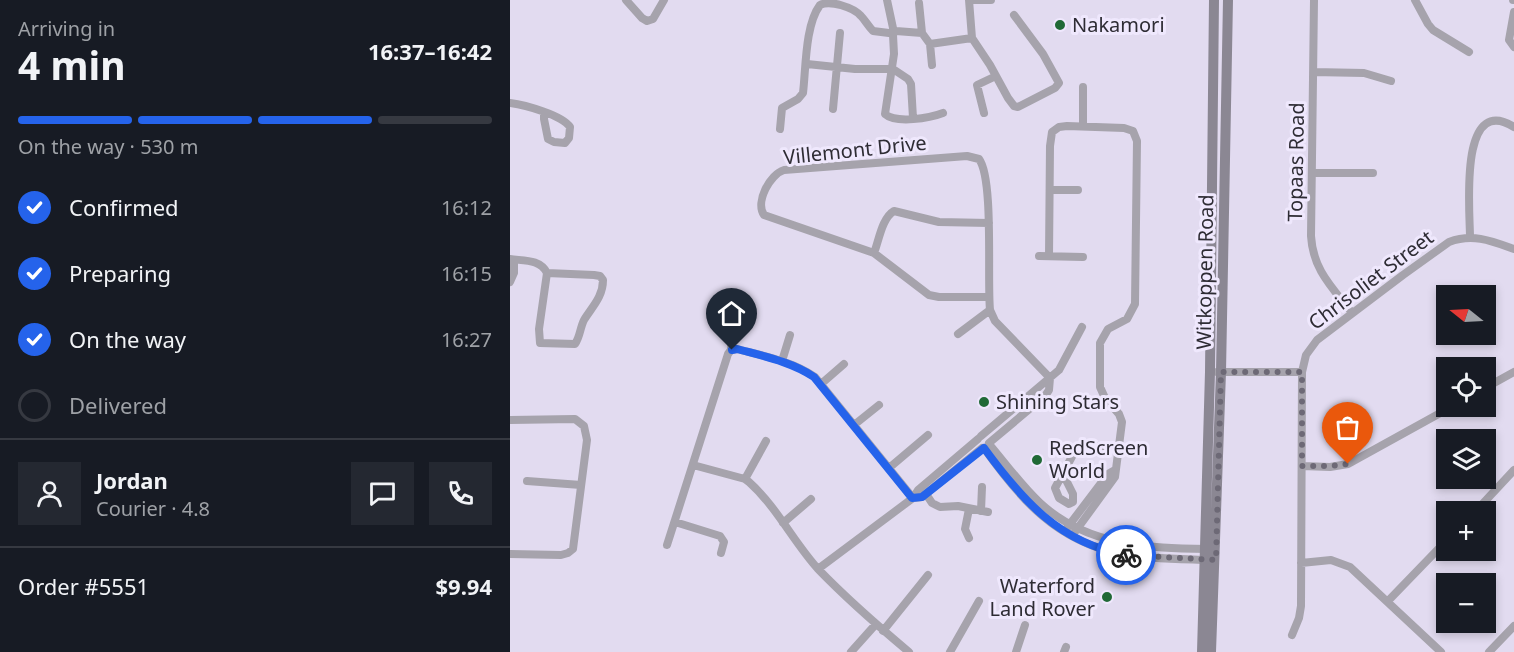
<!DOCTYPE html>
<html lang="en">
<head>
<meta charset="utf-8">
<style>
	body { margin:0; font-family:"Noto Sans",sans-serif; background:#242831; color:#f1f3f6; height:100vh; display:flex; flex-direction:column; font-size:22px; white-space:nowrap }
	* { box-sizing:border-box; margin:0 }
	p { font-size:20px; color:#9ea1a6 }
	.icon { flex:none; width:33px; height:33px; fill:none; stroke:currentColor; stroke-width:2; stroke-linecap:round; stroke-linejoin:round }
	.map { position:relative; flex:1; overflow:hidden }
	.side { display:flex; flex-direction:column; background:#171b24; width:510px }
	.side>* { flex:none }
	.needle { width:39px; rotate:288deg }
	.fabs { position:absolute; left:926px; top:285px; display:grid; gap:12px }
	.fabs a { display:grid; place-items:center; width:60px; height:60px; border-radius:0px; background:#171b24; box-shadow:0 3px 9px #0003; font-size:30px }
	.pin { position:absolute; display:grid; place-items:center; width:51px; height:51px; color:#fff; margin:-62px -26px; border-radius:50% 50% 50% 0; rotate:-45deg; box-shadow:0 0 6px #0007 }
	.pin .icon { rotate:45deg }
	.courier { position:absolute; display:grid; place-items:center; width:60px; height:60px; margin:-30px; border:4px solid #2563eb; border-radius:50%; background:#fff; color:#222; box-shadow:0 2px 8px #0007 }
	.overview em { font-style:normal; font-weight:700 }
	.overview div { display:flex; flex-direction:column-reverse }
	.overview { display:flex; align-items:center; justify-content:space-between; height:102px; padding:0 18px }
	h1 { font-size:39px; font-weight:700; line-height:45px }
	.bar { display:grid; grid-template-columns:repeat(4,1fr); gap:9px 6px; align-content:center; height:72px; padding:0 18px }
	.bar i { height:8px; border-radius:4px; background:#363941 }
	.bar .current { background:#2563eb }
	.bar p { grid-column:span 4 }
	.line { display:flex; align-items:center; gap:15px; padding:0 18px; border-top:2px solid #363941 }
	.line div { flex:1 }
	.round { display:grid; place-items:center; flex:none; width:63px; height:63px; border-radius:0px; background:#242831 }
	ol { padding:0 18px; list-style:none }
	li { display:flex; align-items:center; gap:18px; height:66px }
	li p { margin-inline-start:auto }
	li .icon { padding:6px; border-radius:50%; background:#2563eb; color:#fff; stroke-width:4 }
	li:last-child { color:#9ea1a6 }
	li i { width:33px; height:33px; border:3px solid #363941; border-radius:50% }
	main { display:flex; flex:1; min-height:0 }
	.map>svg:first-child { display:block }
	.lines { fill:none; stroke-linecap:round; stroke-linejoin:round }
	.street { stroke:#a6a3ac; stroke-width:8 }
	.secondary { stroke:#8b8793; stroke-width:10 }
	.done { stroke:#6d6976; stroke-width:6; stroke-dasharray:0 10.8 }
	.route { stroke:#2563eb; stroke-width:8 }
	.poi-dot { fill:#206936; stroke:#efe8fd; stroke-width:2 }
	.labels { text-anchor:middle; stroke-width:6; stroke-linejoin:round; paint-order:stroke }
	.poi-label { font-size:20px; fill:#2e2c34; stroke:#efe8fd; text-anchor:start }
	.street-label { font-size:20px; fill:#2e2c34; stroke:#efe8fd }
</style>
</head>
<body>
<main>
<section class="side">
<div class="overview"><div><h1>4 min</h1><p>Arriving in</p></div><em>16:37–16:42</em></div>
<div class="bar"><i class="current"></i><i class="current"></i><i class="current"></i><i></i><p>On the way · 530 m</p></div>
<ol>
<li><svg class="icon" aria-label="check" viewBox="0 0 24 24"><path d="M5 12l5 5 9-10"/></svg>Confirmed<p>16:12</p></li>
<li><svg class="icon" aria-label="check" viewBox="0 0 24 24"><path d="M5 12l5 5 9-10"/></svg>Preparing<p>16:15</p></li>
<li><svg class="icon" aria-label="check" viewBox="0 0 24 24"><path d="M5 12l5 5 9-10"/></svg>On the way<p>16:27</p></li>
<li><i></i>Delivered</li>
</ol>
<div class="line" style="height:108px"><a class="round"><svg class="icon" aria-label="person" viewBox="0 0 24 24"><circle cx="12" cy="8" r="4"/><path d="M4 21q1-7 8-7t8 7"/></svg></a><div><b>Jordan</b><p>Courier · 4.8</p></div><a class="round"><svg class="icon" aria-label="chat" viewBox="0 0 24 24"><path d="M4 5h16v11H9l-5 4z"/></svg></a><a class="round"><svg class="icon" aria-label="phone" viewBox="0 0 24 24"><path d="M5 4h4l2 5-3 2q2 4 5 5l2-3 5 2v4C11 20 4 13 5 4z"/></svg></a></div>
<div class="line" style="height:78px"><div>Order #5551</div><b>$9.94</b></div>
</section>
<div class="map">
<svg width="1004" height="652" viewBox="0 0 1004 652">
	<rect width="100%" height="100%" fill="#e2dbf0"/>
	<g class="lines">
		<path class="street" d="M 116,0 L 132,18 L 137,21 L 143,19 L 154,0
			M 377,0 L 383,28
			M 459,0 L 462,38 L 480,65 L 498,98 L 504,106 L 508,107 L 545,88 L 549,83 L 533,54 L 504,15
			M 463,0 L 481,0
			M 804,0 L 801,236 C 803,270 822,287 842,313
			M 905,0 L 918,24 L 923,30 L 959,52
			M 1003,0 L 1004,0
			M 409,3 L 412,33 L 420,44 L 422,65
			M 1004,12 L 999,40 L 1004,47
			M 386,31 L 412,33
			M 383,35 L 384,54 L 375,114 C 386,124 420,118 433,113
			M 420,44 L 462,38
			M 297,64 L 345,69 L 383,69 L 398,79 L 401,84 L 403,118
			M 803,72 L 854,73 L 881,81
			M 573,87 L 573,126
			M 0,103 C 15,105 52,115 60,127 L 59,138 L 55,143 L 44,142 L 38,139 L 34,119 L 34,113
			M 323,109 L 330,33
			M 474,113 L 467,85 L 486,76
			M 270,129 L 272,108 L 288,99 L 293,93 C 296,68 295,25 310,5 C 320,0 343,7 351,16 C 355,20 358,26 363,31 L 379,33
			M 802,173 L 863,173
			M 540,190 L 568,190
			M 960,237 C 960,212 948,92 1004,127
			M 364,253 C 369,240 372,218 384,211 L 429,222 L 479,223
			M 529,256 L 573,257
			M 539,256 L 540,146 L 542,132 L 549,127 L 557,126 L 614,128 L 623,131 L 627,141 L 625,304 L 617,319 L 598,329 L 590,343 L 590,387 L 595,398 L 609,414 L 612,422 L 605,477 L 562,536
			M 0,259 C 14,261 30,259 37,273 L 29,329 L 30,343 L 65,344 C 70,337 70,328 74,320 C 82,307 93,297 93,280 L 90,276 L 84,275 L 37,273
			M 0,282 L 4,273 L 4,260
			M 478,297 L 429,297 L 419,295 L 364,253 L 254,215 C 245,202 260,174 274,170 L 457,156 L 469,159 C 484,179 477,279 480,310 L 485,321 L 540,378
			M 448,334 L 480,310
			M 221,350 L 227,349 C 253,356 282,361 305,377 L 403,498
			M 272,361 L 280,335
			M 707,372 L 792,372
			M 311,384 L 334,364
			M 975,388 L 1004,372
			M 0,420 L 65,419 L 74,426 L 77,440 L 63,549 L 58,553 L 51,555 L 0,554
			M 344,425 L 369,405
			M 471,436 L 549,370 L 572,327
			M 479,443 L 535,396 L 539,390 L 540,378
			M 479,444 C 496,464 511,485 530,503 C 577,546 637,548 698,549
			M 474,448 C 510,499 546,541 611,554 C 639,559 670,559 698,560
			M 183,465 L 235,479 L 239,482 C 267,507 284,543 309,570 C 337,599 368,626 399,652
			M 792,466 L 820,467 L 838,464 L 943,406
			M 379,468 L 418,435
			M 553,474 L 563,494 L 563,502 L 559,504 L 549,498 L 545,488 L 565,451 L 578,446 L 610,446
			M 235,479 L 256,441
			M 17,481 L 71,485
			M 416,494 L 422,503 L 430,507 L 448,506 L 478,512
			M 403,498 L 412,497 L 472,448
			M 471,511 L 472,487
			M 965,512 L 1004,470
			M 165,522 L 210,536 L 214,542 L 211,553
			M 273,523 L 301,499
			M 557,528 L 598,474 L 605,470
			M 459,538 L 455,529 L 459,509
			M 157,545 L 218,354 L 221,350 L 222,336 L 232,306
			M 791,563 L 821,560 L 840,567 L 931,652
			M 308,569 L 403,498 L 408,490 L 468,439
			M 878,601 L 936,541
			M 373,631 L 418,575
			M 782,635 L 789,618 L 791,606 L 792,372 L 796,355 L 807,340 L 893,275 L 939,242 C 963,233 982,241 1004,249
			M 341,652 L 366,624
			M 440,652 L 469,601
			M 506,652 L 515,625
			M 554,652 L 556,647
			M 979,652 L 1004,626"/>
		<path class="secondary" d="M 692,652 L 700,372 L 704,0
			M 701,652 L 711,372 L 718,0"/>
	</g>
	<g class="lines">
		<path class="done" d="M 616,555 L 706,560 L 711,372 L 792,372 L 792,466 L 820,466 L 838,464"/>
		<path class="route" d="M 222,350 L 227,349 C 253,356 282,362 304,377 L 402,498 L 412,497 L 474,448 C 512,500 549,543 616,555"/>
	</g>
	<g class="poi-dot">
		<circle cx="550" cy="25" r="6"/>
		<circle cx="474" cy="402" r="6"/>
		<circle cx="527" cy="460" r="6"/>
		<circle cx="597" cy="597" r="6"/>
	</g>
	<g class="labels">
		<g class="poi-label">
			<text x="562" y="32">Nakamori</text>
			<text x="486" y="409">Shining Stars</text>
			<text x="539" y="455">RedScreen<tspan x="539" dy="23">World</tspan></text>
			<text x="585" y="593" text-anchor="end">Waterford<tspan x="585" dy="23">Land Rover</tspan></text>
		</g>
		<g class="street-label">
			<text transform="translate(345 150) rotate(-6)" y="7">Villemont Drive</text>
			<text transform="translate(786 162) rotate(-89)" y="7">Topaas Road</text>
			<text transform="translate(695 272) rotate(-89)" y="7">Witkoppen Road</text>
			<text transform="translate(861 280) rotate(-37)" y="7">Chrisoliet Street</text>
		</g>
	</g>
</svg>
<div class="fabs">
<a><svg class="needle" viewBox="-14 -14 28 28"><path d="M0-13l5 13h-10z" fill="#e53935"/><path d="M0 13l5-13h-10z" fill="#9ea1a6"/></svg></a>
<a><svg class="icon" aria-label="locate" viewBox="0 0 24 24"><circle cx="12" cy="12" r="6"/><path d="M12 2v4M12 18v4M2 12h4M18 12h4"/></svg></a>
<a><svg class="icon" aria-label="layers" viewBox="0 0 24 24"><path d="M12 4l9 5-9 5-9-5zM3 14l9 5 9-5"/></svg></a>
<a>+</a>
<a>−</a>
</div>
<div class="pin" style="left:838px;top:464px;background:#ea580c"><svg class="icon" aria-label="bag" viewBox="0 0 24 24"><path d="M5 8h14l-1 12H6zM9 8a3 3 0 0 1 6 0"/></svg></div>
<div class="pin" style="left:222px;top:350px;background:#1f2937"><svg class="icon" aria-label="home" viewBox="0 0 24 24"><path d="M3 11l9-7 9 7M6 9v11h12V9"/></svg></div>
<div class="courier" style="left:616px;top:555px"><svg class="icon" aria-label="bike" viewBox="0 0 24 24"><circle cx="6" cy="16" r="4"/><circle cx="18" cy="16" r="4"/><path d="M6 16l4-8h5l3 8M10 8l3 8H6M13 5h3"/></svg></div>
</div>
</main>
</body>
</html>
